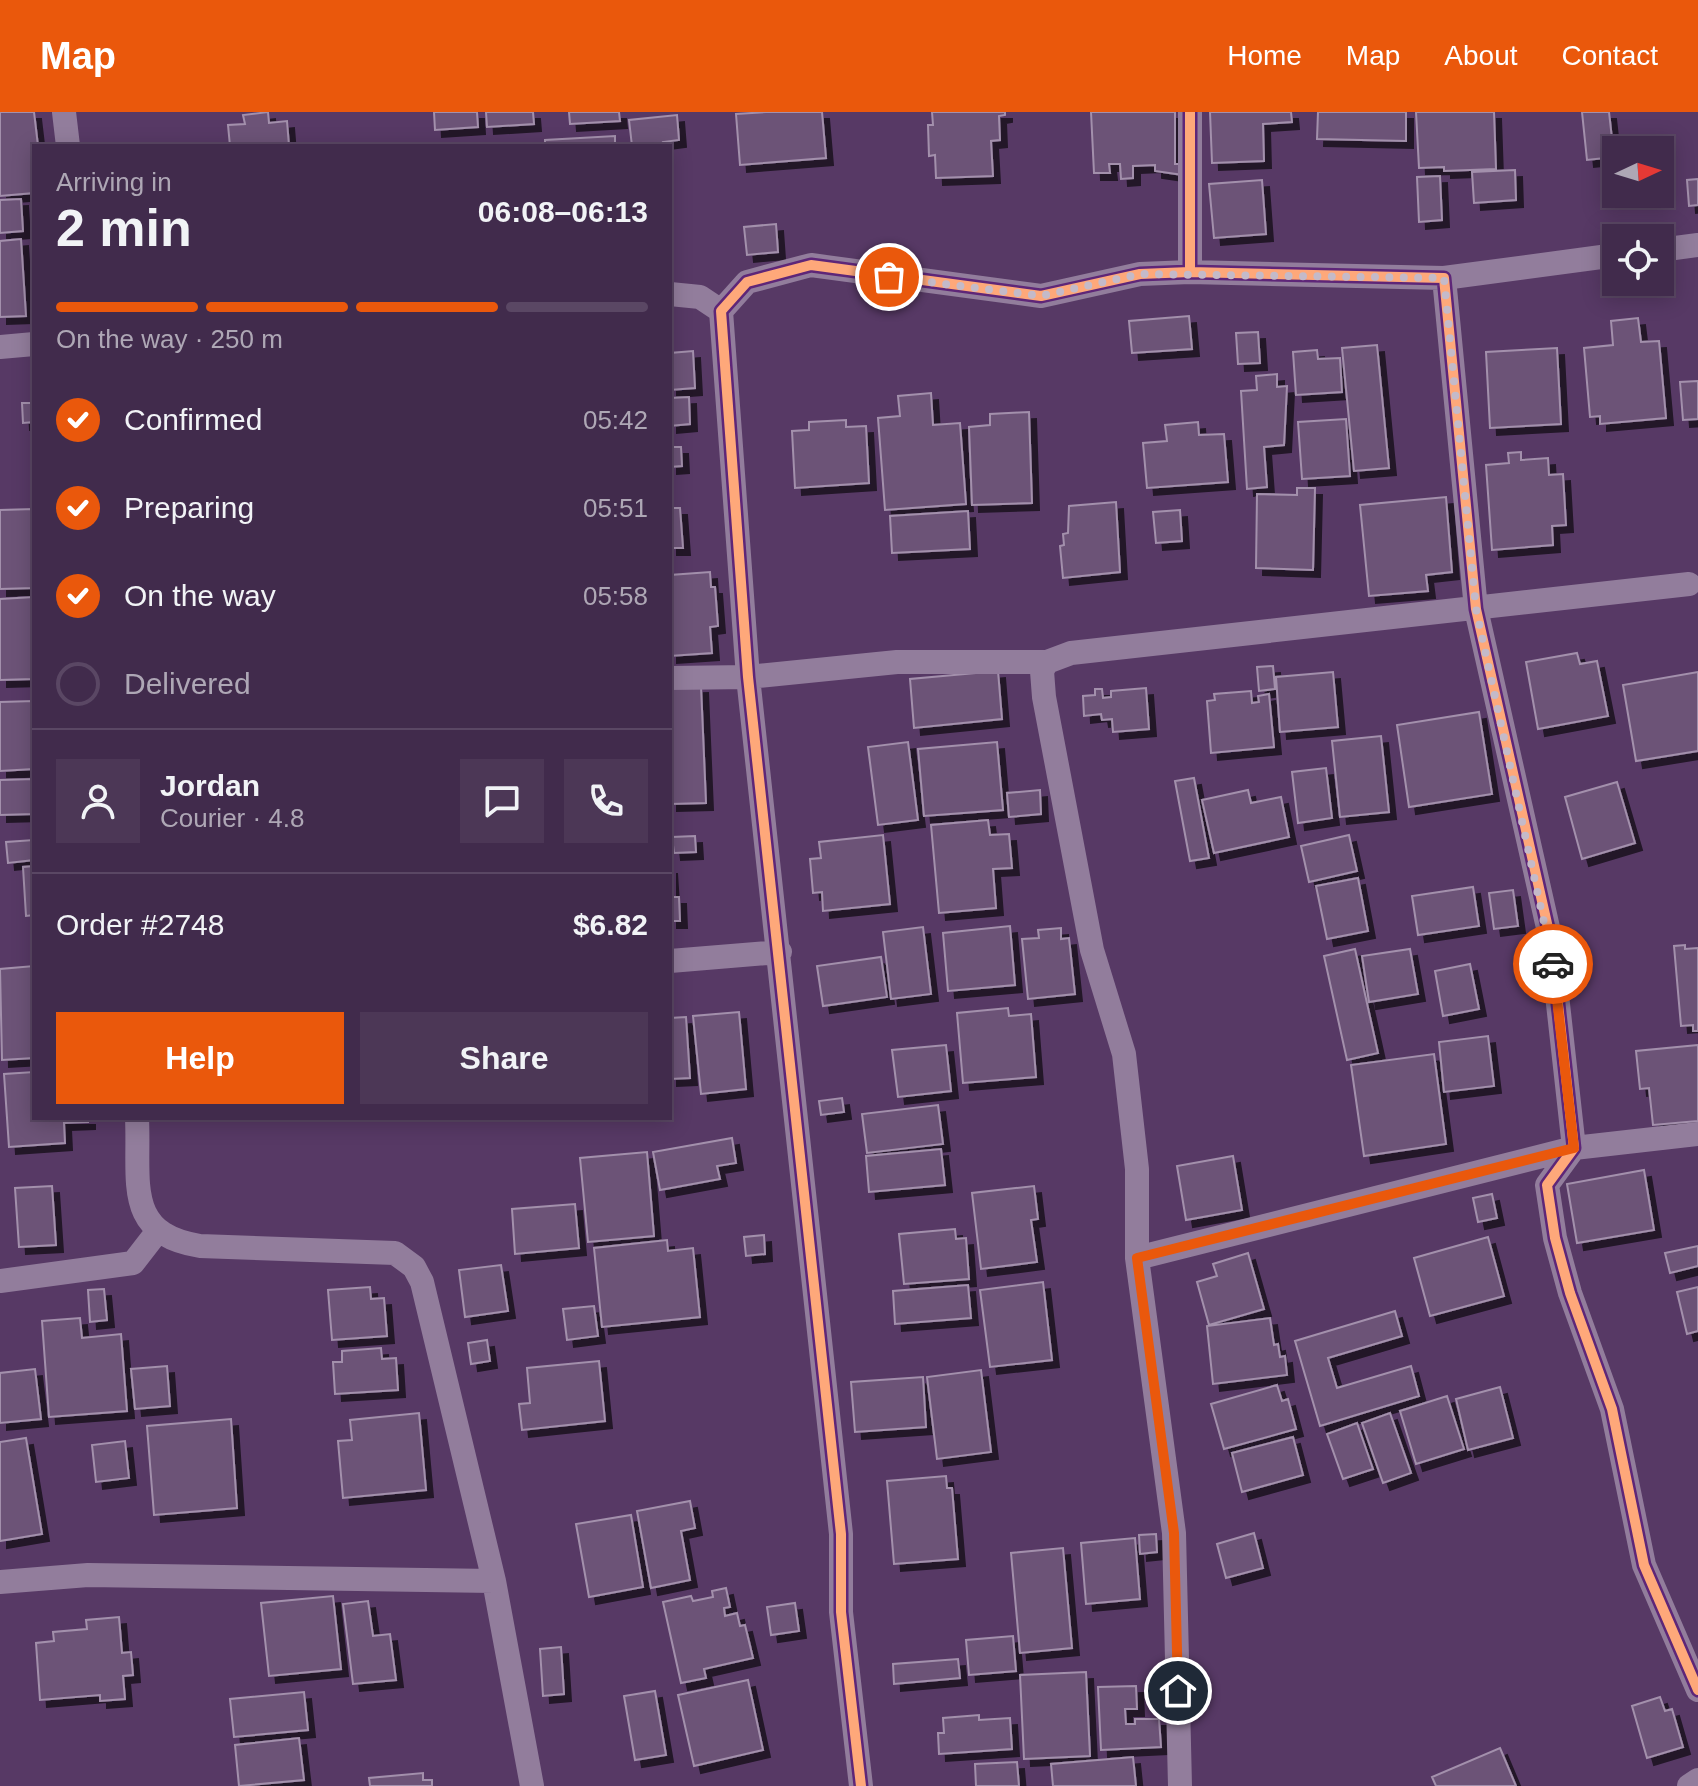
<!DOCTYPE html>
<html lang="en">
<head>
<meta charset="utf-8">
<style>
	body { margin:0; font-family:Arial,sans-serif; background:#4c3756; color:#f1f3f6; height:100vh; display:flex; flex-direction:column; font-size:30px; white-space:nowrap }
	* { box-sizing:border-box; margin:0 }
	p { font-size:26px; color:#aea7b5 }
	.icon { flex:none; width:44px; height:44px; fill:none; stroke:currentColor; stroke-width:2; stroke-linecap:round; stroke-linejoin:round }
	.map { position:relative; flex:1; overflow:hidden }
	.details { position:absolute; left:32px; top:32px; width:640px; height:976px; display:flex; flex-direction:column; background:#412b4c; border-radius:0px; box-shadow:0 4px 20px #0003,0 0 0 2px #5a4764 }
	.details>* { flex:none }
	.needle { width:52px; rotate:86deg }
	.tools { position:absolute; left:1602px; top:24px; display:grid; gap:16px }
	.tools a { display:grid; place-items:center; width:72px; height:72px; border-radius:0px; background:#412b4c; box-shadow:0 4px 20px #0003,0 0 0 2px #5a4764; font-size:40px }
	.pin { position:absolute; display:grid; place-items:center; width:68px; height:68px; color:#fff; margin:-34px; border:4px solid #fff; border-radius:50%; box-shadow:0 2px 8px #0007 }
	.courier { position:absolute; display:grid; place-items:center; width:80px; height:80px; margin:-40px; border:6px solid #ea580c; border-radius:50%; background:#fff; color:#222; box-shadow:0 2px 10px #0007 }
	.head em { font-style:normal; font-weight:800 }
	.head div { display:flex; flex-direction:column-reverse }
	.head { display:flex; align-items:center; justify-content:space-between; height:136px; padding:0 24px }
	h1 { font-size:52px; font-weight:800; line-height:60px }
	.bar { display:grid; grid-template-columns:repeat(4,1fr); gap:12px 8px; align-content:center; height:96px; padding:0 24px }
	.bar i { height:10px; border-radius:6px; background:#5a4764 }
	.bar .active { background:#ea580c }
	.bar p { grid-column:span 4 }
	.line { display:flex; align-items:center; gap:20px; padding:0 24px; border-top:2px solid #5a4764 }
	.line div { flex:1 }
	.round { display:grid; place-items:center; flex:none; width:84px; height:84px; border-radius:0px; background:#4c3756 }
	ol { padding:0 24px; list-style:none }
	li { display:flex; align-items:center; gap:24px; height:88px }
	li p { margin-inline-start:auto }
	li .icon { padding:8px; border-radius:50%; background:#ea580c; color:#fff; stroke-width:4 }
	li:last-child { color:#aea7b5 }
	li i { width:44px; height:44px; border:4px solid #5a4764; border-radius:50% }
	.cta { display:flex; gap:16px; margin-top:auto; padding:16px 24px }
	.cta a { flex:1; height:92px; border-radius:0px; background:#ea580c; color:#fff; font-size:32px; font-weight:800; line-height:92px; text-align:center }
	.cta a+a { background:#4c3756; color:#f1f3f6 }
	header { display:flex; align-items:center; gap:48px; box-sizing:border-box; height:112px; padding:0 40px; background:#ea580c; color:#fff }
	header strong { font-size:38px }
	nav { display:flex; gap:44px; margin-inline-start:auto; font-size:28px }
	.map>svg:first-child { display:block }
	.building { fill:#6c5377; stroke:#a390ac; stroke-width:2; filter:url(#shadow) }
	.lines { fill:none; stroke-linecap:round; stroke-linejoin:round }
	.minor { stroke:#927d9c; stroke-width:24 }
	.cycleway-casing { stroke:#5e2678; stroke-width:15 }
	.cycleway { stroke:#fea87a; stroke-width:10 }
	.done { stroke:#c4bac9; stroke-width:8; stroke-dasharray:0 14.4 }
	.route { stroke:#ea580c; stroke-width:10 }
</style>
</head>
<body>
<header>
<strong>Map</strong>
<nav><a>Home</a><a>Map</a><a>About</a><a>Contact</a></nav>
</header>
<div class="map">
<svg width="1698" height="1674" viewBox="0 0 1698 1674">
	<defs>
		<filter id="shadow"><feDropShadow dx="7" dy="7" stdDeviation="0" flood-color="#0009"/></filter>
	</defs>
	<rect width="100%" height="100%" fill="#573965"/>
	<path class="building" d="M 0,0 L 34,0 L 38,34 L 34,34 L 34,81 L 0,84 Z
		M 268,0 L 269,11 L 287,9 L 289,34 L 230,34 L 228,13 L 245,12 L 243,3 Z
		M 434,0 L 477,0 L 478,15 L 435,18 Z
		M 486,0 L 533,0 L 534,12 L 487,15 Z
		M 569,0 L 619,0 L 620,9 L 570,12 Z
		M 766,0 L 822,0 L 826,46 L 740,53 L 736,2 Z
		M 932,0 L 1005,0 L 1005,3 L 999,4 L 1000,28 L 991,29 L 993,64 L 936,66 L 935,43 L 929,44 L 928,13 L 933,13 Z
		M 1091,0 L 1175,0 L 1175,52 L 1183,52 L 1183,63 L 1155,59 L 1155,53 L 1133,54 L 1133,66 L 1121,67 L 1120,52 L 1109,52 L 1110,61 L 1094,61 Z
		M 1210,0 L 1291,0 L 1292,10 L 1263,12 L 1264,49 L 1212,51 Z
		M 1318,0 L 1406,0 L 1406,29 L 1317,27 Z
		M 1416,0 L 1494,0 L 1496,57 L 1444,59 L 1444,55 L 1419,56 Z
		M 1582,0 L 1609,0 L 1614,45 L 1587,48 Z
		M 677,3 L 679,28 L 663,30 L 664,34 L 632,34 L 629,8 Z
		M 615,24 L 615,34 L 545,34 L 545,28 Z
		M 1515,58 L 1516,88 L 1474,91 L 1472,60 Z
		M 1440,64 L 1442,108 L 1419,110 L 1417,65 Z
		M 1698,67 L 1698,93 L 1689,94 L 1687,68 Z
		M 1262,68 L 1266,122 L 1214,126 L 1209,72 Z
		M 21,87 L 23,119 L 0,121 L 0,88 Z
		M 776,112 L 778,140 L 747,143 L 744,115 Z
		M 21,127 L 26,204 L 0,205 L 0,129 Z
		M 1189,204 L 1192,237 L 1132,241 L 1129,209 Z
		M 1638,206 L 1641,230 L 1659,229 L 1666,306 L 1600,312 L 1600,304 L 1590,305 L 1584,236 L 1613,233 L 1611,209 Z
		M 1258,220 L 1260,251 L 1238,252 L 1236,221 Z
		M 1377,233 L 1389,356 L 1354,359 L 1342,236 Z
		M 1557,236 L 1561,312 L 1490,316 L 1486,240 Z
		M 1317,238 L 1318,247 L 1340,246 L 1342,280 L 1296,283 L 1293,240 Z
		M 693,239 L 695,276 L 670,278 L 670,241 Z
		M 1277,262 L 1277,275 L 1287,274 L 1284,333 L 1264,335 L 1267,375 L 1247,377 L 1241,279 L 1257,278 L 1256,264 Z
		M 1698,269 L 1698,307 L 1683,308 L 1680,270 Z
		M 931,281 L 933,313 L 960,311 L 966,392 L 885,398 L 878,306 L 900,304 L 898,284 Z
		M 689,285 L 690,312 L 670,314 L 670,286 Z
		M 22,291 L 34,291 L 34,310 L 23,311 Z
		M 1029,300 L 1032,391 L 972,393 L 969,315 L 990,313 L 990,302 Z
		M 1346,307 L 1350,364 L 1302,367 L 1298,310 Z
		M 846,308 L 846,315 L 866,314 L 869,371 L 795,376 L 792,319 L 809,318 L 809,310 Z
		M 1198,310 L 1199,323 L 1224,322 L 1228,370 L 1147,376 L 1143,331 L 1167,329 L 1165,313 Z
		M 670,335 L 681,335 L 682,354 L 670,355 Z
		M 1521,340 L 1521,348 L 1548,346 L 1549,363 L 1563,362 L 1566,413 L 1552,414 L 1553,433 L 1492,438 L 1486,353 L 1509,351 L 1508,341 Z
		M 1297,376 L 1315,376 L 1313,458 L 1256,456 L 1257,382 L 1297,383 Z
		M 1446,385 L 1452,460 L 1426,463 L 1428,479 L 1369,484 L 1360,393 Z
		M 1116,390 L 1120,460 L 1063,466 L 1060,434 L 1064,433 L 1063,422 L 1068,421 L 1069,394 Z
		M 670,396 L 680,396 L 683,436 L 670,436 Z
		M 34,397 L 34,476 L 0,477 L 0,398 Z
		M 1180,398 L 1182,429 L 1156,431 L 1153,400 Z
		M 968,399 L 970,437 L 892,441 L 890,404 Z
		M 710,460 L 711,475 L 715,475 L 718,514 L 710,515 L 712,541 L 670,544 L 670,463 Z
		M 34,485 L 34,567 L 0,568 L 0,487 Z
		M 1577,541 L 1580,552 L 1597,549 L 1608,604 L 1538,617 L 1526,550 Z
		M 1273,554 L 1275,577 L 1259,579 L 1257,555 Z
		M 998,559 L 1002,607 L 914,616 L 910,567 Z
		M 1333,560 L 1338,615 L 1280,620 L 1276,565 Z
		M 1698,560 L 1698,639 L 1636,649 L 1623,573 Z
		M 701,574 L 706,691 L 670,692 L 670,575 Z
		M 1146,576 L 1149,617 L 1113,620 L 1112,607 L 1102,608 L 1101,602 L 1084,604 L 1083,584 L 1095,583 L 1095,577 L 1102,577 L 1103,586 L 1111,585 L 1111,579 Z
		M 1251,579 L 1252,591 L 1259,590 L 1258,584 L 1269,582 L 1274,635 L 1211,641 L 1207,589 L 1215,588 L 1214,582 Z
		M 34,589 L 34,657 L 0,659 L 0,590 Z
		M 1479,600 L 1492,682 L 1409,695 L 1397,613 Z
		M 1381,624 L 1389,700 L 1340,705 L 1332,629 Z
		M 908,630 L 918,708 L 878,713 L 868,635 Z
		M 997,630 L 1003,698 L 924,704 L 918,637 Z
		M 1326,656 L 1332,706 L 1298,711 L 1292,660 Z
		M 1194,666 L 1209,746 L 1190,749 L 1175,669 Z
		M 34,667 L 34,702 L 0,703 L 0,668 Z
		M 1617,670 L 1635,731 L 1582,747 L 1565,685 Z
		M 1040,678 L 1041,702 L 1009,705 L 1007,681 Z
		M 1248,678 L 1251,691 L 1281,685 L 1289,725 L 1214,741 L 1202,688 Z
		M 988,708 L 990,723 L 1009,722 L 1012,756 L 993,757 L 996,796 L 939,801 L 931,713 Z
		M 883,723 L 890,792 L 823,799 L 822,780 L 813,781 L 810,747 L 821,746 L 819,730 Z
		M 1349,723 L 1357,759 L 1309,770 L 1301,734 Z
		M 695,724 L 696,740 L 674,741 L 672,725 Z
		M 34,728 L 34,748 L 8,751 L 6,730 Z
		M 34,754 L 34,803 L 26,804 L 23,755 Z
		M 670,754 L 672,785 L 679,785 L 680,809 L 670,809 Z
		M 1358,766 L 1368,819 L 1327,827 L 1316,774 Z
		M 1473,775 L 1479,814 L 1418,823 L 1412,784 Z
		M 1513,778 L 1518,814 L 1494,817 L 1489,781 Z
		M 1010,814 L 1015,873 L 948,879 L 943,821 Z
		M 923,815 L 931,882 L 891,887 L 883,820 Z
		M 1061,816 L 1061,827 L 1069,826 L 1075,882 L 1028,887 L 1022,827 L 1039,826 L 1038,818 Z
		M 1685,833 L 1685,837 L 1698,836 L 1698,919 L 1693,919 L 1693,913 L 1681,914 L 1674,834 Z
		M 1355,837 L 1378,941 L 1347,948 L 1324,844 Z
		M 1410,837 L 1418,882 L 1369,890 L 1362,844 Z
		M 881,845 L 887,885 L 823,894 L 817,854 Z
		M 1470,852 L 1479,897 L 1443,904 L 1435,859 Z
		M 34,854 L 34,946 L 2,948 L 0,857 Z
		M 1008,896 L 1009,904 L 1031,902 L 1036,965 L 963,971 L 957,901 Z
		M 739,900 L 746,977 L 701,982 L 693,904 Z
		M 686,905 L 690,966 L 670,967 L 670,906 Z
		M 1488,924 L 1494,974 L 1444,980 L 1439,930 Z
		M 946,933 L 951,979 L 898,985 L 892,938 Z
		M 1698,933 L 1698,1009 L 1653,1013 L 1649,976 L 1640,977 L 1636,939 Z
		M 1434,942 L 1446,1032 L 1364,1044 L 1351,953 Z
		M 34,960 L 34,1006 L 88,1006 L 88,1010 L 64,1011 L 65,1031 L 9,1035 L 4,962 Z
		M 842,986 L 844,1000 L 821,1003 L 819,989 Z
		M 938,993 L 943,1032 L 867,1041 L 862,1002 Z
		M 732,1026 L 736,1051 L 717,1054 L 720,1067 L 660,1078 L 653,1040 Z
		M 941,1037 L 945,1073 L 869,1080 L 866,1044 Z
		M 647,1040 L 654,1124 L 588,1130 L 580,1046 Z
		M 1233,1044 L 1242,1098 L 1186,1108 L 1177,1054 Z
		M 1644,1058 L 1654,1118 L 1577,1131 L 1567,1072 Z
		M 52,1074 L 56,1133 L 19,1135 L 15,1076 Z
		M 1034,1074 L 1038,1107 L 1031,1108 L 1037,1150 L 981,1157 L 972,1081 Z
		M 1492,1082 L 1497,1106 L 1478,1110 L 1473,1086 Z
		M 575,1092 L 579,1136 L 515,1142 L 512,1097 Z
		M 955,1117 L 956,1127 L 966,1126 L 969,1167 L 904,1172 L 899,1122 Z
		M 764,1123 L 765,1142 L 746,1144 L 744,1125 Z
		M 1488,1125 L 1504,1184 L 1430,1204 L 1414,1146 Z
		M 667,1128 L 668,1139 L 693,1136 L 700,1205 L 602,1215 L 594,1136 Z
		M 1698,1134 L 1698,1154 L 1670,1161 L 1665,1141 Z
		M 1248,1141 L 1264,1197 L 1209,1213 L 1197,1170 L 1217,1164 L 1213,1152 Z
		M 501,1153 L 508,1199 L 465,1205 L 459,1158 Z
		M 1043,1170 L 1052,1248 L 990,1255 L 980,1178 Z
		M 968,1173 L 971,1206 L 895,1212 L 893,1179 Z
		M 370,1175 L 371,1187 L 384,1186 L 387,1224 L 332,1228 L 328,1178 Z
		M 1698,1175 L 1698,1219 L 1687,1222 L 1677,1180 Z
		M 104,1177 L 107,1208 L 90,1210 L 88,1178 Z
		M 594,1194 L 598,1224 L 567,1228 L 563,1197 Z
		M 1395,1199 L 1402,1224 L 1328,1246 L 1337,1276 L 1411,1254 L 1419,1284 L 1320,1314 L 1295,1229 Z
		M 80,1206 L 82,1226 L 121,1222 L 127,1299 L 49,1305 L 42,1209 Z
		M 1270,1206 L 1274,1233 L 1278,1232 L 1280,1245 L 1285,1244 L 1287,1263 L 1213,1272 L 1207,1214 Z
		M 487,1228 L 490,1249 L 471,1252 L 468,1231 Z
		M 381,1236 L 382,1247 L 396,1246 L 398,1278 L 335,1282 L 333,1250 L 342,1250 L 342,1239 Z
		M 599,1249 L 605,1309 L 522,1318 L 519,1292 L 530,1291 L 527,1256 Z
		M 167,1254 L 170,1294 L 135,1297 L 131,1257 Z
		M 35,1257 L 41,1307 L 0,1311 L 0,1261 Z
		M 981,1258 L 991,1340 L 937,1347 L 927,1265 Z
		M 923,1265 L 926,1315 L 855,1320 L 851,1270 Z
		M 1277,1273 L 1282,1289 L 1288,1287 L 1296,1317 L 1224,1337 L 1211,1292 Z
		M 1500,1275 L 1513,1326 L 1468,1338 L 1456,1287 Z
		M 1447,1284 L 1464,1337 L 1416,1352 L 1400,1299 Z
		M 419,1301 L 426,1378 L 343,1386 L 338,1329 L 352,1328 L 350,1308 Z
		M 1390,1301 L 1411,1361 L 1383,1371 L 1362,1311 Z
		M 231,1307 L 237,1396 L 154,1403 L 147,1314 Z
		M 1357,1311 L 1373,1357 L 1343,1367 L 1327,1322 Z
		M 1293,1325 L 1303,1363 L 1242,1380 L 1232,1341 Z
		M 26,1326 L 42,1422 L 0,1429 L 0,1330 Z
		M 125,1329 L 129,1366 L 96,1370 L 92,1333 Z
		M 946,1364 L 947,1376 L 952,1376 L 958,1447 L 894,1452 L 887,1369 Z
		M 690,1389 L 695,1416 L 681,1419 L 690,1468 L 651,1476 L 637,1399 Z
		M 631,1403 L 643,1475 L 589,1485 L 576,1412 Z
		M 1254,1421 L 1263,1456 L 1226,1466 L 1217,1432 Z
		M 1156,1422 L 1157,1440 L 1140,1442 L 1139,1423 Z
		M 1135,1426 L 1140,1487 L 1086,1492 L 1081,1431 Z
		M 1063,1436 L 1072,1536 L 1020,1541 L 1011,1441 Z
		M 726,1476 L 730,1495 L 724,1496 L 725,1504 L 737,1501 L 740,1514 L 745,1513 L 753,1546 L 704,1557 L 706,1566 L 681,1571 L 663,1490 L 691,1484 L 693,1489 L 713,1485 L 712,1479 Z
		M 333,1484 L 341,1557 L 269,1564 L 261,1491 Z
		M 368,1489 L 373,1524 L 390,1522 L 396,1568 L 353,1572 L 343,1492 Z
		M 795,1491 L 799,1519 L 771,1523 L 767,1495 Z
		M 119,1505 L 122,1541 L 131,1540 L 133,1563 L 123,1564 L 125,1587 L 100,1589 L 100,1583 L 40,1588 L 36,1531 L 54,1529 L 53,1520 L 87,1517 L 86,1508 Z
		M 1013,1524 L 1016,1559 L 969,1563 L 966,1528 Z
		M 561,1535 L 564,1582 L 543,1584 L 540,1537 Z
		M 958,1547 L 960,1566 L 894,1572 L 893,1552 Z
		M 1086,1560 L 1090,1644 L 1024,1647 L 1020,1563 Z
		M 748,1568 L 763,1638 L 694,1654 L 678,1583 Z
		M 1136,1574 L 1137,1597 L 1125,1597 L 1126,1612 L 1135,1612 L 1135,1607 L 1159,1607 L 1161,1635 L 1101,1638 L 1098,1575 Z
		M 655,1579 L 666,1643 L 635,1648 L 624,1584 Z
		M 304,1580 L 308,1618 L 234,1625 L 230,1587 Z
		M 1660,1585 L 1665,1599 L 1672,1597 L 1683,1635 L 1647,1646 L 1632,1594 Z
		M 979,1603 L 979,1608 L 1010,1606 L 1012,1637 L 939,1642 L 938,1621 L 944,1621 L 943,1606 Z
		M 299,1626 L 304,1668 L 239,1674 L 235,1633 Z
		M 1500,1636 L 1516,1674 L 1436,1674 L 1432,1665 Z
		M 1133,1645 L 1136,1674 L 1053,1674 L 1051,1652 Z
		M 1017,1650 L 1019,1674 L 976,1674 L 975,1652 Z
		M 423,1661 L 423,1668 L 432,1668 L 432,1674 L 370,1674 L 369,1666 Z"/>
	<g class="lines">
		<path class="minor" d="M 64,0 L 68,34
			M 1660,138 L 1698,133
			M 1190,160 L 1444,166 L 1476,497 L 1551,829 L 1574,1036 L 1547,1073 L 1555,1126 L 1570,1181 L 1612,1297 L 1644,1453 L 1698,1578
			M 1444,166 L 1616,143
			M 670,182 L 700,185 L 721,199
			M 0,235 L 34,232
			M 1047,550 L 1042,559 L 1044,585 L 1092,838 L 1124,942 L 1137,1057 L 1137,1146 L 1174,1421 L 1180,1674
			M 670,566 L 748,565 L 897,550 L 1047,550 L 1071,541 L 1689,472
			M 670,849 L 780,840
			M 137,1006 C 140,1069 123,1122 200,1134 L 395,1141 L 414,1155 L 422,1170 L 494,1469 L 532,1674
			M 1137,1146 L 1574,1036 L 1698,1022
			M 0,1169 L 133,1151 L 157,1120
			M 0,1470 L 88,1463 L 494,1469
			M 861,1674 L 841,1500 L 841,1422 L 748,565 L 721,199 L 747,170 L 811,153 L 1041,184 L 1140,162 L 1190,160 L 1190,0
			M 1689,1674 L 1698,1668"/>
		<g class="cycleway-casing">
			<path id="cycleway" d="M 1190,160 L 1444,166 L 1476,497 L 1551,829 L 1574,1036 L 1547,1073 L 1555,1126 L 1570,1181 L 1612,1297 L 1644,1453 L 1698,1578
				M 861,1674 L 841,1500 L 841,1422 L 748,565 L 721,199 L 747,170 L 811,153 L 1041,184 L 1140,162 L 1190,160 L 1190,0"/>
		</g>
		<use href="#cycleway" class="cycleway"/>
	</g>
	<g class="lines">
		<path class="done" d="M 889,165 L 1041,184 L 1140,162 L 1444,166 L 1476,497 L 1553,852"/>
		<path class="route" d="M 1178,1579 L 1174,1421 L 1137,1146 L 1574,1036 L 1553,852"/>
	</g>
</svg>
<div class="tools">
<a><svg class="needle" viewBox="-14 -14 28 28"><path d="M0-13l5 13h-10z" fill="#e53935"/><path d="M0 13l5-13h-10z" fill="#aea7b5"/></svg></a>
<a><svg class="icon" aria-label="locate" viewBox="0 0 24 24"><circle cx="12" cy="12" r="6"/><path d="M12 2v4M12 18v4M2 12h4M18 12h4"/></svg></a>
</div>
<div class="pin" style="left:889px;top:165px;background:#ea580c"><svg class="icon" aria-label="bag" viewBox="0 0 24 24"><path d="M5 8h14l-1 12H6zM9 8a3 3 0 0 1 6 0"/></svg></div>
<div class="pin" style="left:1178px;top:1579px;background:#1f2937"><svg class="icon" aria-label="home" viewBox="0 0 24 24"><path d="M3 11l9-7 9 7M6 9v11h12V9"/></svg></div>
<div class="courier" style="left:1553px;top:852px"><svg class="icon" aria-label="car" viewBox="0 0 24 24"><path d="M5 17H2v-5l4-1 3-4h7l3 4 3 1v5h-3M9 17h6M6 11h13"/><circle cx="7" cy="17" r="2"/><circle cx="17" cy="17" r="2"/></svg></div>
<section class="details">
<div class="head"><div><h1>2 min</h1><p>Arriving in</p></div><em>06:08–06:13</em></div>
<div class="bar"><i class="active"></i><i class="active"></i><i class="active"></i><i></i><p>On the way · 250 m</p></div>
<ol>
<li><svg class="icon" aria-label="check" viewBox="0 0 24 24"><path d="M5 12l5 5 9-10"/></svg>Confirmed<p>05:42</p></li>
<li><svg class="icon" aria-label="check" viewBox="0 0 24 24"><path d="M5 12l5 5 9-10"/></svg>Preparing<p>05:51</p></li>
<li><svg class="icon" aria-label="check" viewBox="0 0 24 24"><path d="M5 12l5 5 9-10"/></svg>On the way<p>05:58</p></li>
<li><i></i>Delivered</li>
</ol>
<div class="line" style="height:144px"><a class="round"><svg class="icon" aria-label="person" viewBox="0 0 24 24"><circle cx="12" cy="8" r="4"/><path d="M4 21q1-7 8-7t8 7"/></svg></a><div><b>Jordan</b><p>Courier · 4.8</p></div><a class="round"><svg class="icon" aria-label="chat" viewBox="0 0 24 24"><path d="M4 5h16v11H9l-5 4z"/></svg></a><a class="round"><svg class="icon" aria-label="phone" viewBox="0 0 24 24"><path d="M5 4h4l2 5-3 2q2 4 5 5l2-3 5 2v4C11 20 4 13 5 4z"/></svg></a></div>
<div class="line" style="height:104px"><div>Order #2748</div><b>$6.82</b></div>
<div class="cta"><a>Help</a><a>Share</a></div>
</section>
</div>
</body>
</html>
